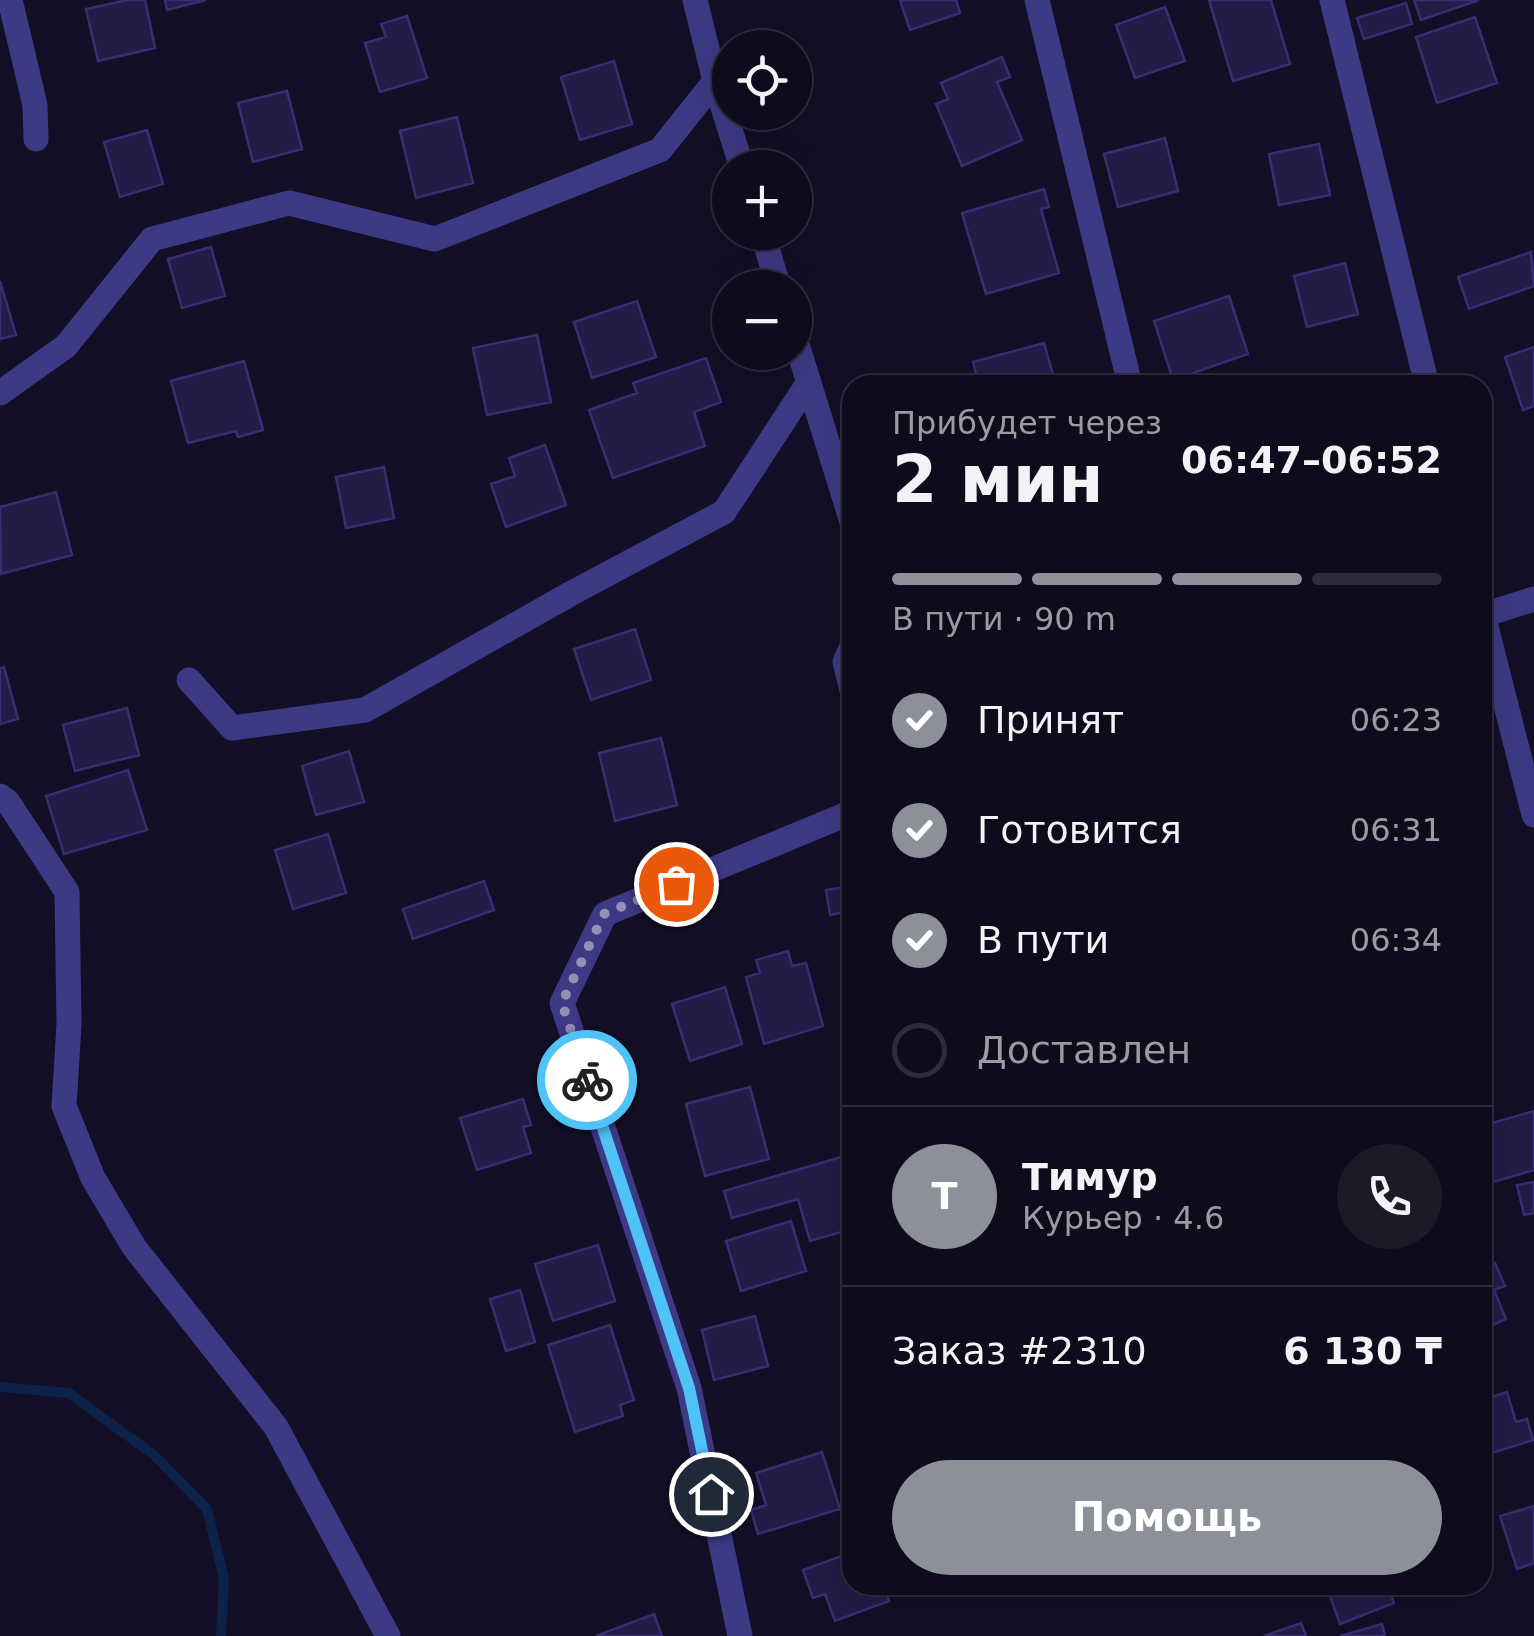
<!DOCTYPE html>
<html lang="ru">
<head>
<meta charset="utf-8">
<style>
	body { margin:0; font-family:"DejaVu Sans",sans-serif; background:#1c1929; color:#f1f3f6; height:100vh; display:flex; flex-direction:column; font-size:38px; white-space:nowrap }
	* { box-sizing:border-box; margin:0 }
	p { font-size:32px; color:#9b9ba3 }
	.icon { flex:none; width:55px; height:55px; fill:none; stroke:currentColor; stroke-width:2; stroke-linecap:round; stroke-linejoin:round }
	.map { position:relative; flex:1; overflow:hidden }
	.sheet { position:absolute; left:842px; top:375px; width:650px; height:1220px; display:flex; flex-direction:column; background:#0e0b1c; border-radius:30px; box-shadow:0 10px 40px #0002,0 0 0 2px #2e2b3b }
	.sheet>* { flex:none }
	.tools { position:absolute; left:712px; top:30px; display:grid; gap:20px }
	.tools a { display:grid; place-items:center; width:100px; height:100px; border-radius:50%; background:#0e0b1c; box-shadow:0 10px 40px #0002,0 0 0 2px #2e2b3b; font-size:50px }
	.pin { position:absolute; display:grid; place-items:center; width:85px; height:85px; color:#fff; margin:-42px; border:5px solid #fff; border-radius:50%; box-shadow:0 2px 10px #0007 }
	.courier { position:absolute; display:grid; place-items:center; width:100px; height:100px; margin:-50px; border:8px solid #4fc3f7; border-radius:50%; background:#fff; color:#222; box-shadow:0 2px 12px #0007 }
	.summary em { font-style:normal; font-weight:600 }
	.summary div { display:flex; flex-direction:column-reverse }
	.summary { display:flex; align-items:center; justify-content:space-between; height:170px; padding:0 50px }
	h1 { font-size:65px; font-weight:600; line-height:75px }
	.bar { display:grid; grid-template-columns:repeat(4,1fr); gap:15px 10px; align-content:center; height:120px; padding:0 50px }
	.bar i { height:12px; border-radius:8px; background:#2e2b3b }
	.bar .current { background:#8c9099 }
	.bar p { grid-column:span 4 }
	.line { display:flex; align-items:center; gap:25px; padding:0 50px; border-top:2px solid #2e2b3b }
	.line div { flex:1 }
	.round { display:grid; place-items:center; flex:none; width:105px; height:105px; border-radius:52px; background:#1c1929 }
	ol { padding:0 50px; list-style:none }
	li { display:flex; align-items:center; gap:30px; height:110px }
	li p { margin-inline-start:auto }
	li .icon { padding:10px; border-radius:50%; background:#8c9099; color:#fff; stroke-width:4 }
	li:last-child { color:#9b9ba3 }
	li i { width:55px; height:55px; border:5px solid #2e2b3b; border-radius:50% }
	.action { display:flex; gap:20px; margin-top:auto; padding:20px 50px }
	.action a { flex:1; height:115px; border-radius:60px; background:#8c9099; color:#fff; font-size:40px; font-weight:600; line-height:115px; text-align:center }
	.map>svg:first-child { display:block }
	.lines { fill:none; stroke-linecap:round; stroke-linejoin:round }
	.stream { stroke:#0c2248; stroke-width:10 }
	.building { fill:#241b47; stroke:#3b2d73; stroke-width:2.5 }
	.minor { stroke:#3d3a85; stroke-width:25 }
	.done { stroke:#948fb3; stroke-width:10; stroke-dasharray:0 18 }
	.route { stroke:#4fc3f7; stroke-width:12 }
</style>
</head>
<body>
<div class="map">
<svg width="1534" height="1636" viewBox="0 0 1534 1636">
	<rect width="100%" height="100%" fill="#130f26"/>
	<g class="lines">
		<path class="stream" d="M 0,1387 L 69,1393 L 154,1455 L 207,1509 L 224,1579 L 221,1636"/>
	</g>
	<path class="building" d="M 128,0 L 145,0 L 155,48 L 98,61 L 86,9 Z
		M 165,0 L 206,0 L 167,10 Z
		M 900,0 L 956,0 L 960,13 L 910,30 Z
		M 1209,0 L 1271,0 L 1290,64 L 1233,81 Z
		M 1414,0 L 1479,0 L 1421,20 Z
		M 1406,3 L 1412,24 L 1364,39 L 1357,18 Z
		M 1165,7 L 1185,61 L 1135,78 L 1116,25 Z
		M 407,16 L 427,78 L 380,92 L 365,43 L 386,37 L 381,24 Z
		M 1475,17 L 1497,83 L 1437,103 L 1416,37 Z
		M 1002,57 L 1010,77 L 997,82 L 1022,140 L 962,166 L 936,104 L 948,99 L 941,83 Z
		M 614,61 L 632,124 L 580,140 L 561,77 Z
		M 287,91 L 302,149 L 253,162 L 238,103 Z
		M 457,117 L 473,183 L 416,198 L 400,131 Z
		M 147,130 L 163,184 L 120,197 L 104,142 Z
		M 1165,138 L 1178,191 L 1118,207 L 1104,154 Z
		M 1319,144 L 1330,195 L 1279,205 L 1269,154 Z
		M 1044,189 L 1049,207 L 1041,209 L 1059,273 L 986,294 L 962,213 Z
		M 211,247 L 225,296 L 182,308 L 168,259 Z
		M 1531,252 L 1534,286 L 1469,309 L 1458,277 Z
		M 1345,263 L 1358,314 L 1307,327 L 1294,276 Z
		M 0,281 L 16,335 L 0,339 Z
		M 1229,296 L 1248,354 L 1173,380 L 1154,321 Z
		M 637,301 L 656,357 L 592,378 L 574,322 Z
		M 537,335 L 551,402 L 487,415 L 473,348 Z
		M 1044,343 L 1056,385 L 979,385 L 973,362 Z
		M 1534,347 L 1534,406 L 1523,410 L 1505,357 Z
		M 706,358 L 721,402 L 694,412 L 705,446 L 613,478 L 589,410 L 637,393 L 633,383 Z
		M 244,361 L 263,430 L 238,437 L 236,431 L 188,443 L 171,381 Z
		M 545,445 L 566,505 L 506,527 L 491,484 L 515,476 L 509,458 Z
		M 384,467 L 394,518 L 346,528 L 336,477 Z
		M 56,492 L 72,555 L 1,574 L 0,507 Z
		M 635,629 L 651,680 L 591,700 L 574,649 Z
		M 4,667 L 18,719 L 0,724 L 0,668 Z
		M 127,708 L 139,755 L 75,771 L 63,725 Z
		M 661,738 L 677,805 L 615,821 L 599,753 Z
		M 349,751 L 364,802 L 316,815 L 302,766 Z
		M 128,770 L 147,830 L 64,854 L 46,796 Z
		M 328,834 L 346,893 L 293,909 L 275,850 Z
		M 484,881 L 494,910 L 413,939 L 403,909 Z
		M 846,887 L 850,911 L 830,915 L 826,890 Z
		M 788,951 L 792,966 L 806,963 L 823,1026 L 764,1044 L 746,977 L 760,973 L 756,960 Z
		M 725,987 L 742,1044 L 690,1061 L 672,1004 Z
		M 750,1087 L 769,1159 L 705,1176 L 686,1104 Z
		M 523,1099 L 531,1125 L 523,1127 L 531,1153 L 477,1170 L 460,1118 Z
		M 1534,1111 L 1534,1170 L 1490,1183 L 1482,1156 L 1482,1126 Z
		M 852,1154 L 852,1229 L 810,1241 L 798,1199 L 732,1218 L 724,1191 Z
		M 1534,1182 L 1534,1213 L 1524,1215 L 1517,1185 Z
		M 791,1221 L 806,1271 L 741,1291 L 726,1241 Z
		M 598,1245 L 615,1301 L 553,1321 L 535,1264 Z
		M 1495,1263 L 1505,1286 L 1494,1290 L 1506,1319 L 1482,1330 L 1482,1268 Z
		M 520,1290 L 535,1342 L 506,1351 L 490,1299 Z
		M 755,1316 L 768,1366 L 714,1380 L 702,1330 Z
		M 610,1325 L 634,1400 L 620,1405 L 623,1416 L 575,1432 L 548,1345 Z
		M 1507,1392 L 1516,1422 L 1527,1419 L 1533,1440 L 1482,1456 L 1482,1400 Z
		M 822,1452 L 840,1509 L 758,1534 L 751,1510 L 766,1505 L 756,1473 Z
		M 1534,1506 L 1534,1563 L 1517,1569 L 1500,1516 Z
		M 847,1554 L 852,1565 L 852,1585 L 883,1585 L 889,1601 L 835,1621 L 825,1594 L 813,1598 L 803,1570 Z
		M 1326,1585 L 1388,1585 L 1394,1603 L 1340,1624 Z
		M 654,1614 L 662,1636 L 596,1636 Z
		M 1301,1623 L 1306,1636 L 1264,1636 Z
		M 1382,1624 L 1385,1636 L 1340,1636 Z"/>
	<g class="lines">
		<path class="minor" d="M 10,0 L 35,105 L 36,139
			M 1037,0 L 1130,385
			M 1332,0 L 1427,385
			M 715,81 L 742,168
			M 762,232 L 779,288
			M 795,338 L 852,522
			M 0,393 L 66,346 L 152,239 L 289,203 L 435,239 L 660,150 L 715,81 L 695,0
			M 1534,599 L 1483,615 L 1534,815
			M 852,646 L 845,662 L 852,690
			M 189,680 L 232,728 L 365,710 L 570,594 L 724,512 L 809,382
			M 0,796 L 8,802 L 67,892 L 69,1024 L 64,1106 L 93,1178 L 134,1247 L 276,1427 L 388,1636
			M 740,1636 L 689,1388 L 562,1003 L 605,914 L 852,812"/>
	</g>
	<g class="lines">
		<path class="done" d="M 587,1080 L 562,1003 L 604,914 L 676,884"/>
		<path class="route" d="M 587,1080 L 689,1388 L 711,1494"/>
	</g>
</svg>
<div class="tools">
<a><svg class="icon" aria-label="locate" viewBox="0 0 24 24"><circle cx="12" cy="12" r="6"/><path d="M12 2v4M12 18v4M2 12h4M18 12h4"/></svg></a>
<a>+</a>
<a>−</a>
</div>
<div class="pin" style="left:676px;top:884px;background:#ea580c"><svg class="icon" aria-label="bag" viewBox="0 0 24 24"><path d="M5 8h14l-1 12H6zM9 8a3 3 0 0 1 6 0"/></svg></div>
<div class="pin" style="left:711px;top:1494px;background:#1f2937"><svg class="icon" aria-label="home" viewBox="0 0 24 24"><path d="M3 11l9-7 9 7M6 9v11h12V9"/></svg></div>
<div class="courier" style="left:587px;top:1080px"><svg class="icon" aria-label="bike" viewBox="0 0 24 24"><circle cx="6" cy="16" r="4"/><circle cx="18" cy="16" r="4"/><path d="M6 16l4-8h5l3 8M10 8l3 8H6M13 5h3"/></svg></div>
<section class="sheet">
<div class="summary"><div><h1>2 мин</h1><p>Прибудет через</p></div><em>06:47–06:52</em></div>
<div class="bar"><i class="current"></i><i class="current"></i><i class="current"></i><i></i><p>В пути · 90 m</p></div>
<ol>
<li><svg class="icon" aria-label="check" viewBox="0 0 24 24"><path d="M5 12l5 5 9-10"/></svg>Принят<p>06:23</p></li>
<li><svg class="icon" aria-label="check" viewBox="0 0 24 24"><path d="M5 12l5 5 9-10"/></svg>Готовится<p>06:31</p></li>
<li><svg class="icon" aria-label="check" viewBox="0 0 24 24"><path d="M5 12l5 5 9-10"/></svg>В пути<p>06:34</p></li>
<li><i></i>Доставлен</li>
</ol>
<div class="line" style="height:180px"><b class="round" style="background:#8c9099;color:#fff">Т</b><div><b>Тимур</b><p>Курьер · 4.6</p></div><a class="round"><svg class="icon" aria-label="phone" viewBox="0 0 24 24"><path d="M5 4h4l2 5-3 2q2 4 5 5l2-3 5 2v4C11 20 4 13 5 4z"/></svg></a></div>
<div class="line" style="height:130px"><div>Заказ #2310</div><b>6 130 ₸</b></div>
<div class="action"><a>Помощь</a></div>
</section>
</div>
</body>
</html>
